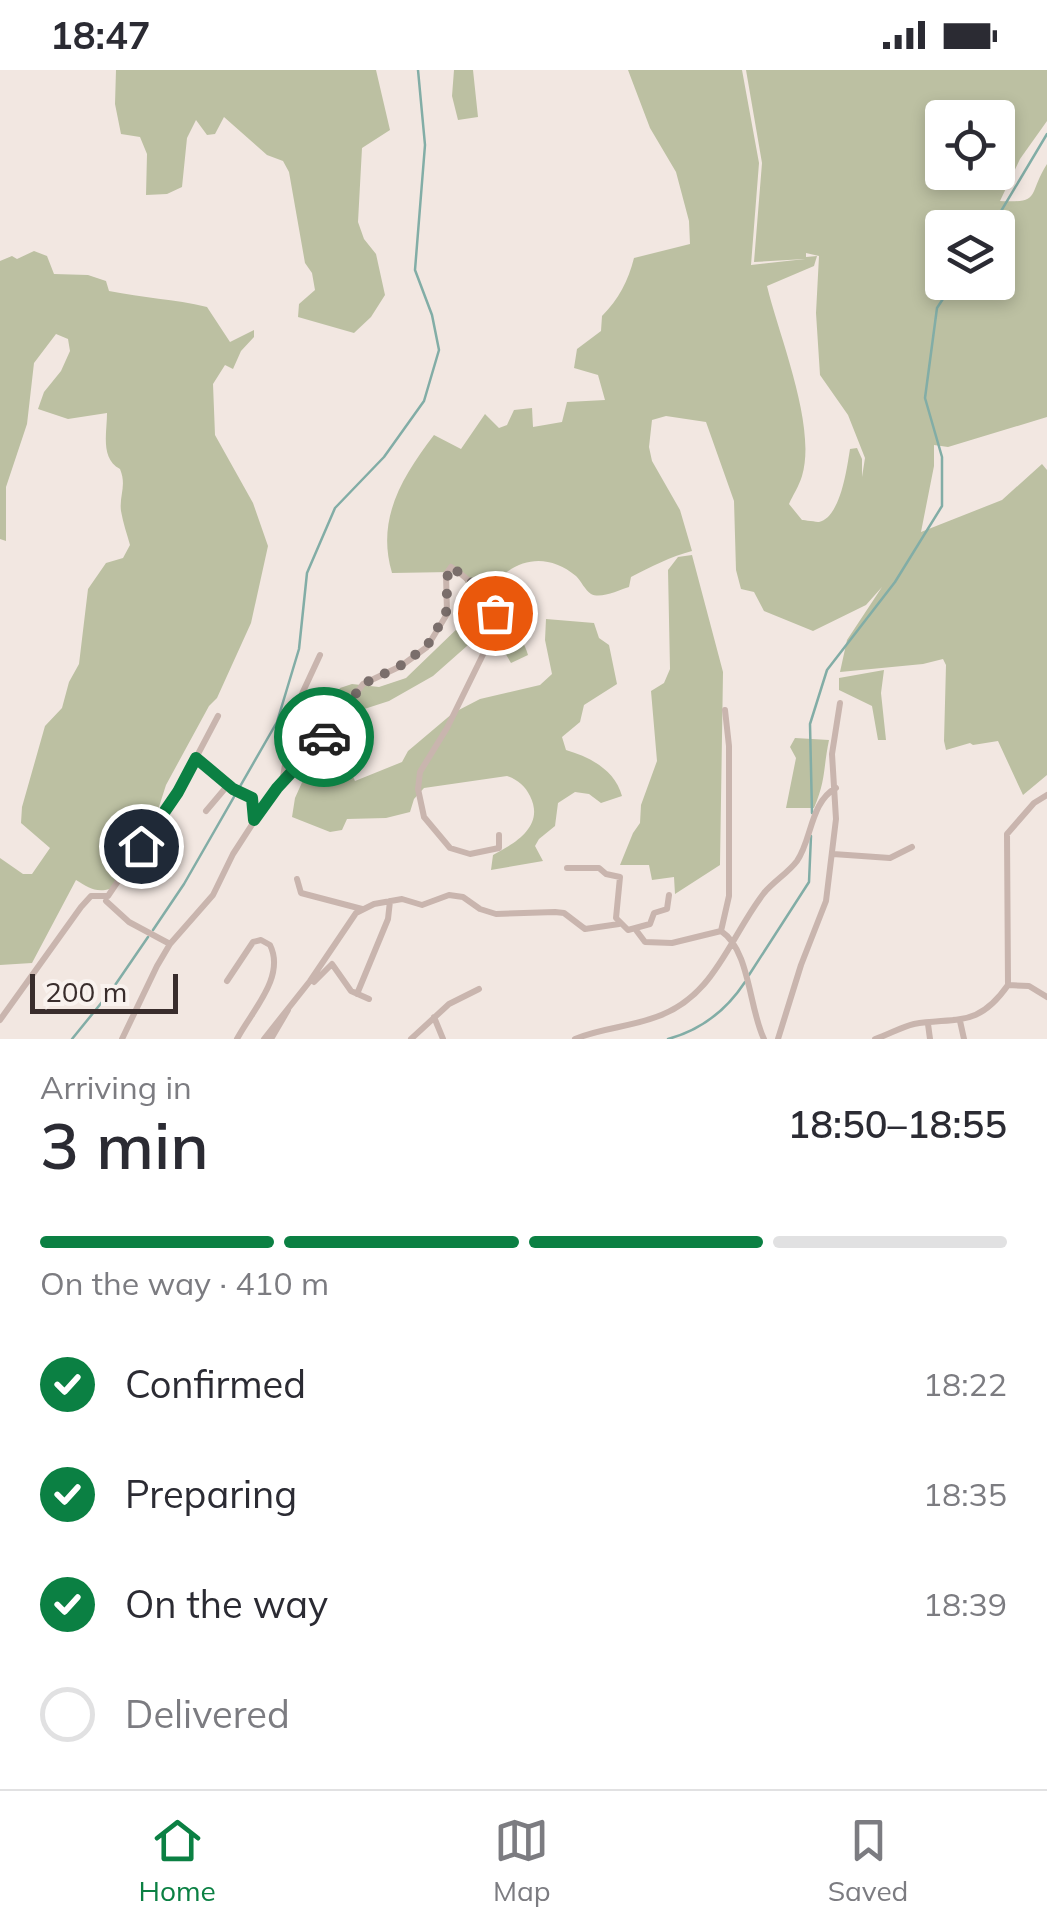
<!DOCTYPE html>
<html lang="en">
<head>
<meta charset="utf-8">
<style>
	body { margin:0; font-family:Mulish,sans-serif; background:#f2f2f3; color:#2b2b33; height:100vh; display:flex; flex-direction:column; font-size:38px; white-space:nowrap }
	* { box-sizing:border-box; margin:0 }
	p { font-size:32px; color:#7c7c81 }
	.icon { flex:none; width:55px; height:55px; fill:none; stroke:currentColor; stroke-width:2; stroke-linecap:round; stroke-linejoin:round }
	.map { position:relative; height:969px; overflow:hidden }
	.drawer { display:flex; flex-direction:column; background:#fff; flex:1 }
	.drawer>* { flex:none }
	.tools { position:absolute; left:925px; top:30px; display:grid; gap:20px }
	.tools a { display:grid; place-items:center; width:90px; height:90px; border-radius:10px; background:#fff; box-shadow:0 5px 15px #0003; font-size:50px }
	.scale { position:absolute; left:30px; bottom:25px; width:148px; box-sizing:border-box; padding-left:10px; border:5px solid #392d2c; border-top:0; font-size:28px; line-height:35px; white-space:nowrap; color:#392d2c; -webkit-text-stroke:8px #f9f2ee; paint-order:stroke }
	.pin { position:absolute; display:grid; place-items:center; width:85px; height:85px; color:#fff; margin:-42px; border:5px solid #fff; border-radius:50%; box-shadow:0 2px 10px #0007 }
	.courier { position:absolute; display:grid; place-items:center; width:100px; height:100px; margin:-50px; border:8px solid #0b8043; border-radius:50%; background:#fff; color:#222; box-shadow:0 2px 12px #0007 }
	.head em { font-style:normal; font-weight:600 }
	.head div { display:flex; flex-direction:column-reverse }
	.head { display:flex; align-items:center; justify-content:space-between; height:170px; padding:0 40px }
	h1 { font-size:65px; font-weight:600; line-height:75px }
	.bar { display:grid; grid-template-columns:repeat(4,1fr); gap:15px 10px; align-content:center; height:120px; padding:0 40px }
	.bar i { height:12px; border-radius:8px; background:#e1e1e2 }
	.bar .on { background:#0b8043 }
	.bar p { grid-column:span 4 }
	ol { padding:0 40px; list-style:none }
	li { display:flex; align-items:center; gap:30px; height:110px }
	li p { margin-inline-start:auto }
	li .icon { padding:10px; border-radius:50%; background:#0b8043; color:#fff; stroke-width:4 }
	li:last-child { color:#7c7c81 }
	li i { width:55px; height:55px; border:5px solid #e1e1e2; border-radius:50% }
	.status { display:flex; justify-content:space-between; align-items:center; height:70px; padding:0 50px; background:#fff; direction:ltr }
	.status svg { height:28px; fill:currentColor }
	.tab-bar { display:flex; justify-content:space-around; align-items:center; height:140px; border-top:2px solid #e1e1e2; background:#fff; font-size:28px; color:#7c7c81 }
	.tab-bar a { display:grid; justify-items:center; gap:5px }
	.tab-bar .on { color:#0b8043 }
	.map>svg:first-child { display:block }
	.green { fill:#bcc0a2; fill-rule:evenodd }
	.lines { fill:none; stroke-linecap:round; stroke-linejoin:round }
	.stream { stroke:#82ada6; stroke-width:2.5 }
	.minor { stroke:#c9b5ae; stroke-width:6 }
	.done { stroke:#7a6e6b; stroke-width:10; stroke-dasharray:0 18 }
	.route { stroke:#0b8043; stroke-width:12 }
</style>
</head>
<body>
<div class="status"><b>18:47</b><svg viewBox="0 0 49 12"><path d="M0 12V9h3v3zM5 12V6h3v6zM10 12V3h3v9zM15 12V0h3v12zM26 1h20v11H26zM47 4h2v5h-2z"/></svg></div>
<div class="map">
<svg width="1047" height="969" viewBox="0 0 1047 969">
	<rect width="100%" height="100%" fill="#f2e7e1"/>
	<path class="green" d="M 116,0 L 376,0 L 390,60 L 362,78 L 358,152 L 364,169 L 376,184 L 385,225 L 371,247 L 354,263 L 298,247 L 299,234 L 315,220 L 312,203 L 305,193 L 289,102 L 283,91 L 267,85 L 224,47 L 215,64 L 207,65 L 196,50 L 187,68 L 182,117 L 167,124 L 146,125 L 147,84 L 140,67 L 121,64 L 115,34 Z
		M 454,0 L 473,0 L 478,47 L 458,50 L 452,26 Z
		M 628,0 L 742,0 L 759,93 L 751,195 L 805,189 L 754,192 L 762,93 L 746,0 L 1047,0 L 1047,51 L 1020,89 L 1000,131 C 1042,133 1027,126 1047,94 L 1047,347 L 948,377 L 934,375 L 934,396 L 921,462 L 1002,430 L 1042,394 L 1047,400 L 1047,705 L 1023,725 L 998,671 L 973,675 L 970,673 L 946,680 L 944,671 L 946,595 L 943,589 L 923,594 L 840,602 L 847,570 L 882,517 L 866,535 L 813,561 L 764,541 L 754,522 L 741,519 L 736,500 L 734,431 L 706,352 L 666,346 L 652,350 L 649,377 L 652,391 L 680,440 L 692,481 C 672,486 650,497 631,507 L 629,517 C 619,520 601,529 591,524 C 585,520 581,511 576,506 C 547,482 516,488 493,515 L 467,516 L 463,507 L 451,502 L 392,503 C 376,449 402,407 434,365 L 461,379 L 485,344 L 499,358 L 507,355 L 514,340 L 532,338 L 533,357 L 562,352 L 567,332 L 605,330 L 598,305 L 574,298 L 577,279 L 601,261 L 602,246 C 619,229 628,211 634,188 L 690,174 L 689,151 L 676,102 L 650,58 ZM 942,48 L 998,48 L 998,102 L 942,102 ZM 942,158 L 998,158 L 998,212 L 942,212 ZM 806,183 L 819,186 L 816,243 L 820,305 L 848,345 L 865,388 L 862,407 L 862,389 L 857,378 L 850,379 C 847,397 841,447 819,452 C 817,452 804,450 802,450 L 789,434 C 793,425 799,416 802,406 C 817,356 779,266 767,216 L 814,196 L 817,186 L 806,187 Z
		M 34,181 L 47,186 L 54,204 L 88,205 L 106,211 L 109,221 C 143,228 174,229 207,237 L 230,272 L 254,260 L 254,267 L 241,281 L 233,299 L 225,295 L 213,314 L 215,365 L 253,433 L 268,476 L 251,553 L 217,628 L 209,636 L 166,715 L 157,743 L 110,819 C 95,823 88,817 76,810 L 32,893 L 0,895 L 0,788 L 23,804 L 32,804 L 50,778 L 21,753 L 22,737 L 45,656 L 62,638 L 69,612 L 79,594 L 88,519 L 106,493 L 123,488 L 130,475 C 127,464 123,453 121,441 C 119,425 127,416 120,399 C 100,388 107,363 107,343 L 68,349 L 38,339 L 44,322 L 61,301 L 70,281 L 68,269 L 56,264 L 34,293 L 27,354 L 6,417 L 6,471 L 0,469 L 0,191 L 12,186 L 17,189 Z
		M 692,485 L 723,602 L 720,795 L 675,824 L 674,807 L 652,810 L 649,795 L 620,795 L 633,763 L 640,753 L 641,735 L 657,691 L 651,621 L 664,613 L 670,599 L 668,500 L 678,487 Z
		M 485,548 C 507,555 522,563 528,585 L 511,593 L 494,564 L 476,568 L 433,606 L 389,631 L 355,642 L 333,658 L 322,680 L 351,702 L 355,711 L 402,692 L 408,681 L 453,643 L 480,629 L 540,615 L 552,604 L 545,570 L 546,549 L 594,553 L 599,568 L 609,575 L 617,614 L 584,635 L 580,652 L 562,667 L 566,680 C 590,687 615,700 622,726 L 601,733 L 589,724 L 575,722 L 558,733 L 555,756 L 539,769 L 535,776 L 543,791 L 491,800 L 493,785 C 516,773 545,756 530,726 C 525,716 518,710 507,706 L 424,718 L 414,729 L 410,742 L 386,748 L 347,749 L 342,760 L 330,762 L 292,747 L 295,728 L 313,688 L 304,673 L 340,618 L 352,614 L 379,617 L 406,608 L 463,553 Z
		M 884,600 L 881,623 L 886,670 L 878,670 L 872,636 L 839,620 L 839,608 Z
		M 795,668 L 829,670 C 823,699 826,710 814,738 L 786,738 L 796,688 L 790,677 Z"/>
	<g class="lines">
		<path class="stream" d="M 991,158 L 1047,64
			M 812,743 L 810,654 L 827,600 L 895,512 L 942,436 L 942,387 L 925,328 L 937,238 L 954,212
			M 153,860 L 184,814 L 277,652 L 299,579 L 307,503 L 335,438 L 384,387 L 424,331 L 439,280 L 432,245 L 415,200 L 425,75 L 418,0
			M 749,905 L 809,812 L 811,766
			M 72,969 L 111,921 L 148,867
			M 668,969 C 701,960 726,941 745,912"/>
		<path class="minor" d="M 196,687 L 233,719 L 252,728 L 254,747
			M 277,718 L 328,663 L 363,614 L 401,596 L 427,577 L 447,544 L 446,504 L 451,497 C 472,511 495,531 496,558 L 447,658 L 420,702 L 418,719 L 424,747 L 450,778 L 470,784 L 499,778 L 499,765
			M 206,741 L 228,715
			M 833,784 L 890,788 L 912,777
			M 567,798 L 599,798 L 606,804 L 620,807 L 616,848 L 628,860 L 650,854 L 654,843 L 667,839 L 669,825
			M 297,809 L 301,823 L 362,839
			M 106,831 L 129,852 L 170,874
			M 636,860 L 645,872 L 672,873 L 721,861 C 750,880 749,939 764,969
			M 721,861 L 729,826 L 729,676 L 725,640
			M 227,911 L 253,872 L 261,870 L 270,875 C 286,907 251,942 237,969
			M 314,912 L 332,894 L 351,921 L 369,929
			M 1008,915 L 1029,916 L 1047,927
			M 357,924 L 388,849 L 390,831
			M 434,947 L 443,969
			M 0,950 L 81,837 L 91,826 L 108,826 L 178,722 L 218,646
			M 960,951 L 964,969
			M 928,954 L 930,969
			M 122,969 L 157,896 L 170,874 L 213,825 L 233,784 L 283,707 L 294,641 L 320,585
			M 264,969 L 310,911 L 356,843 L 374,834 L 402,829 L 422,835 L 449,825 L 463,827 L 480,839 L 496,844 L 555,842 L 564,843 L 585,859 L 619,854
			M 271,969 L 288,940
			M 411,969 L 449,934 L 479,919
			M 575,969 C 601,958 630,957 656,947 C 715,927 729,868 764,823 C 774,811 788,803 797,791 C 812,770 810,732 836,718
			M 778,969 L 801,895 L 826,831 L 836,749 L 832,684 L 840,633
			M 875,969 C 888,965 901,957 914,954 C 957,947 978,958 1008,915 L 1007,764 L 1034,733 L 1047,725"/>
	</g>
	<g class="lines">
		<path class="done" d="M 324,667 L 363,614 L 400,596 L 427,576 L 446,544 L 448,498 C 467,502 485,526 495,543"/>
		<path class="route" d="M 141,776 L 178,722 L 196,688 L 233,719 L 252,728 L 254,750 L 277,718 L 324,667"/>
	</g>
</svg>
<div class="tools">
<a><svg class="icon" aria-label="locate" viewBox="0 0 24 24"><circle cx="12" cy="12" r="6"/><path d="M12 2v4M12 18v4M2 12h4M18 12h4"/></svg></a>
<a><svg class="icon" aria-label="layers" viewBox="0 0 24 24"><path d="M12 4l9 5-9 5-9-5zM3 14l9 5 9-5"/></svg></a>
</div>
<div class="scale">200 m</div>
<div class="pin" style="left:495px;top:543px;background:#ea580c"><svg class="icon" aria-label="bag" viewBox="0 0 24 24"><path d="M5 8h14l-1 12H6zM9 8a3 3 0 0 1 6 0"/></svg></div>
<div class="pin" style="left:141px;top:776px;background:#1f2937"><svg class="icon" aria-label="home" viewBox="0 0 24 24"><path d="M3 11l9-7 9 7M6 9v11h12V9"/></svg></div>
<div class="courier" style="left:324px;top:667px"><svg class="icon" aria-label="car" viewBox="0 0 24 24"><path d="M5 17H2v-5l4-1 3-4h7l3 4 3 1v5h-3M9 17h6M6 11h13"/><circle cx="7" cy="17" r="2"/><circle cx="17" cy="17" r="2"/></svg></div>
</div>
<section class="drawer">
<div class="head"><div><h1>3 min</h1><p>Arriving in</p></div><em>18:50–18:55</em></div>
<div class="bar"><i class="on"></i><i class="on"></i><i class="on"></i><i></i><p>On the way · 410 m</p></div>
<ol>
<li><svg class="icon" aria-label="check" viewBox="0 0 24 24"><path d="M5 12l5 5 9-10"/></svg>Confirmed<p>18:22</p></li>
<li><svg class="icon" aria-label="check" viewBox="0 0 24 24"><path d="M5 12l5 5 9-10"/></svg>Preparing<p>18:35</p></li>
<li><svg class="icon" aria-label="check" viewBox="0 0 24 24"><path d="M5 12l5 5 9-10"/></svg>On the way<p>18:39</p></li>
<li><i></i>Delivered</li>
</ol>
</section>
<nav class="tab-bar">
<a class="on"><svg class="icon" aria-label="home" viewBox="0 0 24 24"><path d="M3 11l9-7 9 7M6 9v11h12V9"/></svg>Home</a>
<a><svg class="icon" aria-label="map" viewBox="0 0 24 24"><path d="M3 6l6-2 6 2 6-2v14l-6 2-6-2-6 2zM9 4v14M15 6v14"/></svg>Map</a>
<a><svg class="icon" aria-label="saved" viewBox="0 0 24 24"><path d="M7 4h10v16l-5-4-5 4z"/></svg>Saved</a>
</nav>
</body>
</html>
